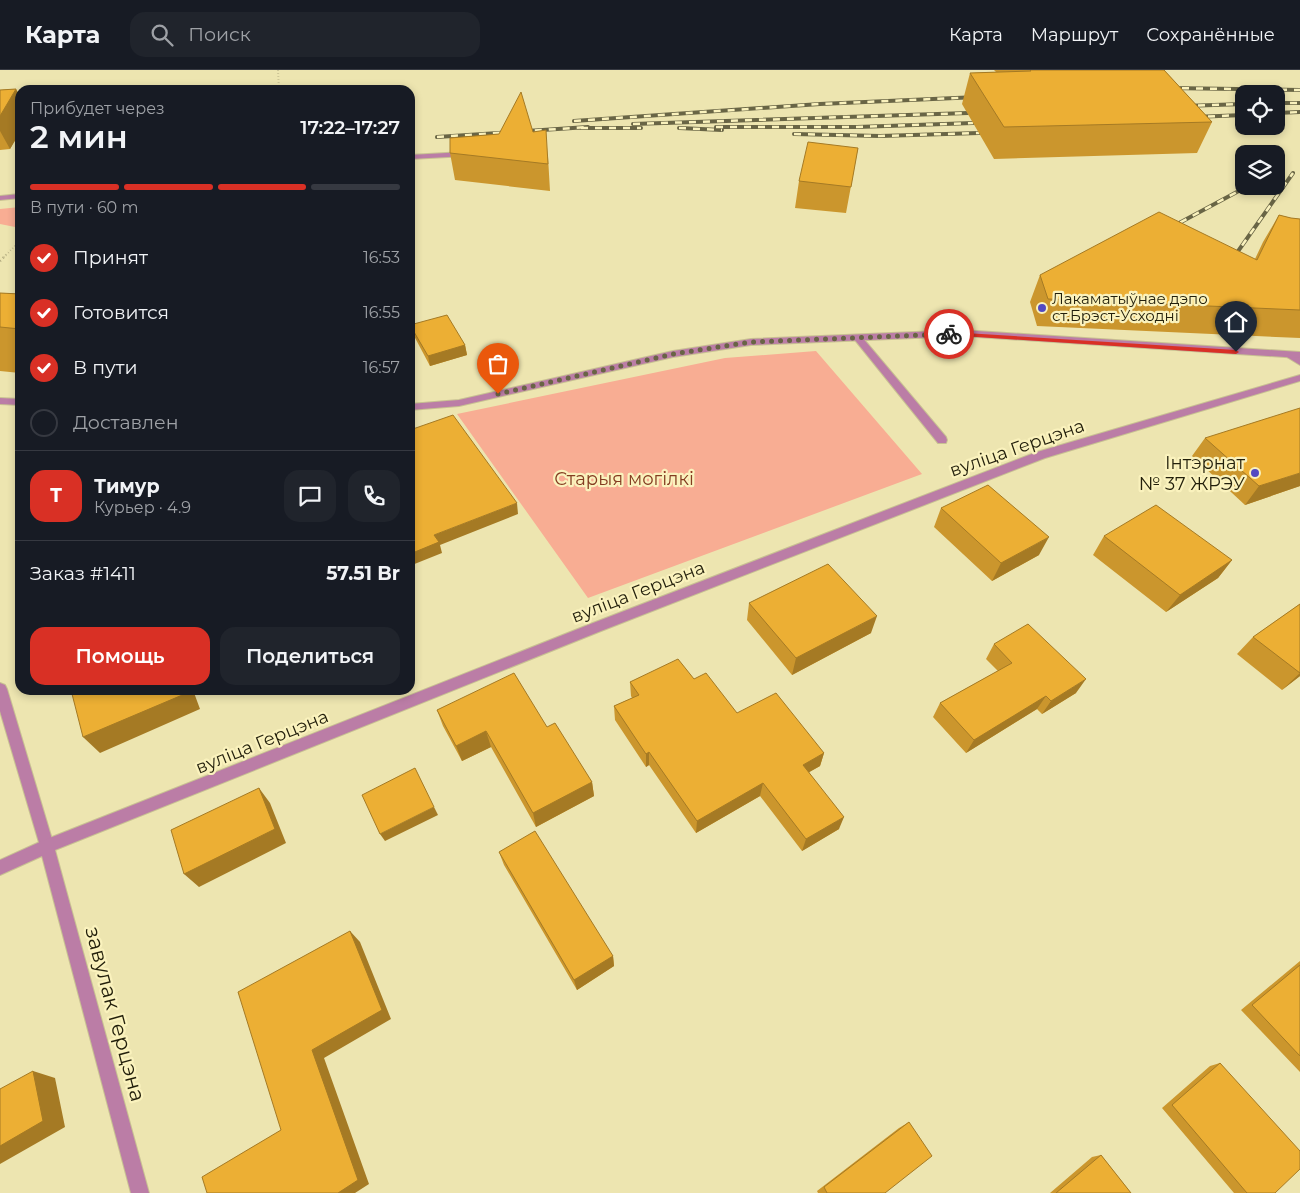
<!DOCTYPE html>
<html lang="ru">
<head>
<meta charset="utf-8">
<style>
	body { margin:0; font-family:Montserrat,sans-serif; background:#20242c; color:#f1f3f6; height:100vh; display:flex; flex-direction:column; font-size:19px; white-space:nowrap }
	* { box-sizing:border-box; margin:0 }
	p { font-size:16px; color:#9ea1a6 }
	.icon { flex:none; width:28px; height:28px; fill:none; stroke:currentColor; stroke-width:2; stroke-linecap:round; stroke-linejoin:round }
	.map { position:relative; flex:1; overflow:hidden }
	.panel { position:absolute; left:15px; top:15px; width:400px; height:610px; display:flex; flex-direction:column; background:#171b24; border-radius:15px; box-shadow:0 2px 8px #0003 }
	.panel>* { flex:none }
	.fabs { position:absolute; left:1235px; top:15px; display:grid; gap:10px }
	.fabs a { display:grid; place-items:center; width:50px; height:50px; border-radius:10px; background:#171b24; box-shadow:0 2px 8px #0003; font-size:25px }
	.pin { position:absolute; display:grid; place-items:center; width:42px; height:42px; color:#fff; margin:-51px -21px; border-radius:50% 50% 50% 0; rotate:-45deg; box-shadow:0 0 5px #0007 }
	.pin .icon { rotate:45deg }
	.courier { position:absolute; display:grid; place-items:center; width:50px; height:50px; margin:-25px; border:4px solid #d93025; border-radius:50%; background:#fff; color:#222; box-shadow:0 1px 6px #0007 }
	.overview em { font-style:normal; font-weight:600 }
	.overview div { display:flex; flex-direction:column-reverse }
	.overview { display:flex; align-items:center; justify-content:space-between; height:85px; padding:0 15px }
	h1 { font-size:32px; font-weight:600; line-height:38px }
	.bar { display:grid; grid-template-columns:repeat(4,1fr); gap:8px 5px; align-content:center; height:60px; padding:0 15px }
	.bar i { height:6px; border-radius:4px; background:#363941 }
	.bar .selected { background:#d93025 }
	.bar p { grid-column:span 4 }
	.line { display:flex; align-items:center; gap:12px; padding:0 15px; border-top:1px solid #363941 }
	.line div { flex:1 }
	.round { display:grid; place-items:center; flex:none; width:52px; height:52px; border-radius:15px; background:#20242c }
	ol { padding:0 15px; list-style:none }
	li { display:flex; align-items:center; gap:15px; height:55px }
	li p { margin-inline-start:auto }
	li .icon { padding:5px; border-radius:50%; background:#d93025; color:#fff; stroke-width:4 }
	li:last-child { color:#9ea1a6 }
	li i { width:28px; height:28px; border:2px solid #363941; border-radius:50% }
	.button { display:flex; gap:10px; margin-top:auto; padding:10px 15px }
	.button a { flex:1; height:58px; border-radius:15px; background:#d93025; color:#fff; font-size:20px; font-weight:600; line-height:58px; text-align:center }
	.button a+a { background:#20242c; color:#f1f3f6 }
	header { display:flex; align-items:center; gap:30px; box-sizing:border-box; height:70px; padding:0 25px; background:#171b24; border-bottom:1px solid #363941 }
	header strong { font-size:24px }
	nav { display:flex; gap:28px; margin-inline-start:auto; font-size:18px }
	.search { width:350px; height:45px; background:#20242c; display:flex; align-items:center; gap:12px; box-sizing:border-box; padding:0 18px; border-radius:15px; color:#9ea1a6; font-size:19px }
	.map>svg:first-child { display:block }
	.green { fill:#f8ad93 }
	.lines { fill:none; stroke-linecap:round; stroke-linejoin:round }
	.lane-casing { stroke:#c8c192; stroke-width:2 }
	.street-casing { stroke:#c8c192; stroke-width:2 }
	.path-far1 { stroke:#ada67c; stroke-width:2; stroke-dasharray:0.5 2.5; stroke-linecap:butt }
	.path { stroke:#ada67c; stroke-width:2.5; stroke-dasharray:1 3; stroke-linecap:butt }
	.lane { fill:#bb7da6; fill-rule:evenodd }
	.street { fill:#bb7da6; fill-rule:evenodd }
	.rail-far1-casing { stroke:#696545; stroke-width:4 }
	.rail-casing { stroke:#696545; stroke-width:4.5 }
	.rail-far1 { stroke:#faf2bd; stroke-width:2.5; stroke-dasharray:7; stroke-linecap:butt }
	.rail { stroke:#faf2bd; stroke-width:3; stroke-dasharray:9; stroke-linecap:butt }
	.wall { fill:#cb962d }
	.shaded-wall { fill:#a57a24 }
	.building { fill:#ecaf34; stroke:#a57a24 }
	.route { fill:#d93025 }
	.done { stroke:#696445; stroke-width:5; stroke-dasharray:0 9 }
	.poi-dot { fill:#524ac2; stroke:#faf2bd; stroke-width:2 }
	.labels { text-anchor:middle; stroke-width:4.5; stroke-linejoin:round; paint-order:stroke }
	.far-poi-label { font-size:15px; fill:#221f0b; stroke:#faf2bd; text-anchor:start }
	.street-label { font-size:18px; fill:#221f0b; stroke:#faf2bd }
	.poi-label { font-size:18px; fill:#221f0b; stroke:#faf2bd; text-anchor:end }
	.park-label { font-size:18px; fill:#843c21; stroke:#faf2bd }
	.near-street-label { font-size:21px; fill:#221f0b; stroke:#faf2bd }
</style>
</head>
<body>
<header>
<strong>Карта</strong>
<div class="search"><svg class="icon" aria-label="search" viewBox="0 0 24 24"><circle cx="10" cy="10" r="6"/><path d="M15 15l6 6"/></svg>Поиск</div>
<nav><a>Карта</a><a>Маршрут</a><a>Сохранённые</a></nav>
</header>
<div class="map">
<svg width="1300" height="1123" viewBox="0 0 1300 1123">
	<rect width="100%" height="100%" fill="#ede5b0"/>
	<path class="green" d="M 20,137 L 20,158 L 0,154 L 0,139 Z
		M 816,281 L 922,404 L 588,528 L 457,344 L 725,288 Z"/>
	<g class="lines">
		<g class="lane-casing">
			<path id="lane" d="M 858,265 L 861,266 L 946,367 L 947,370 L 946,373 L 938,373 L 855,270 L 855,266 Z
				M 1290,282 L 1300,287 L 1300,295 L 1287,287 L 1287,283 Z
				M 0,613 L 5,615 L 7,619 L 54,776 L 52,781 L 47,783 L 42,781 L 40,776 L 0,641 Z"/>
		</g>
		<g class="street-casing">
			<path id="street" d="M 464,82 L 467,82 L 467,86 L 410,89 L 410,85 Z
				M 20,124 L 20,128 L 0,130 L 0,126 Z
				M 962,260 L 1300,282 L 1300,288 L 962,266 L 751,275 L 673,287 L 459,336 L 410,340 L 410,334 L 459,330 L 673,281 L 751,269 Z
				M 1300,305 L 1300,311 L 1045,388 L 601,561 L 55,780 L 149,1123 L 131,1123 L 42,786 L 0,805 L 0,790 L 42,771 L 593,553 L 1037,382 Z
				M 0,328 L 20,329 L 20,335 L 0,334 Z"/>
		</g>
		<path class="path-far1" d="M 278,0 L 279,20
			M 4,187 L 20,171"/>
		<path class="path" d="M 0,191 L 6,185"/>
		<use href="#lane" class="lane"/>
		<use href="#street" class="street"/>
		<g class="rail-far1-casing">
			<path id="rail-far1" d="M 1168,18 L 1300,20
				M 1276,33 L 1300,33
				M 1184,36 L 1244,34
				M 1276,43 L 1300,42
				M 1194,47 L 1244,45
				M 574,51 L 820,34 L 978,27
				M 633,54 L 968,43
				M 716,57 L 857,57 L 973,53
				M 581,58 L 641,58
				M 679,58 L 722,60
				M 794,64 L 880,66 L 979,63
				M 437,67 L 588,57
				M 1276,101 L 1282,98
				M 1168,159 L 1248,116
				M 1234,187 L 1293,103"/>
		</g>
		<g class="rail-casing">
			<path id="rail" d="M 1231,191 L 1235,185"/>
		</g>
		<use href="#rail-far1" class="rail-far1"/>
		<use href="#rail" class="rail"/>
	</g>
	<path class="wall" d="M 994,0 L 1164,0 L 1212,52 L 1197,83 L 994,89 L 962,34 L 970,3 L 996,2 Z
		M 16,19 L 20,27 L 20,62 L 10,79 L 0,80 L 0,20 Z
		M 858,78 L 846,143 L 795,138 L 799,111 Z
		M 450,83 L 548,87 L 550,121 L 455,110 Z
		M 1279,145 L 1291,148 L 1300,149 L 1300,268 L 1037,256 L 1030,232 L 1040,205 L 1255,189 L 1263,172 Z
		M 0,223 L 20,224 L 20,303 L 0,301 Z
		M 410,255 L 465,275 L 467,285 L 430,296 L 413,264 Z
		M 1205,368 L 1300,416 L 1245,435 L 1192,386 Z
		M 941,438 L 1039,485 L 992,511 L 934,457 Z
		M 1104,466 L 1232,490 L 1218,508 L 1166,542 L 1093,485 Z
		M 749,533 L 871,563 L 792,605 L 747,550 Z
		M 1300,534 L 1300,606 L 1282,620 L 1237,584 L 1253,567 Z
		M 994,574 L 1076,623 L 1042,644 L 1037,639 L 966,683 L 933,647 L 940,633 L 998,601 L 986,589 Z
		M 694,609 L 737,643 L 824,683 L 820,696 L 809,702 L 839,759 L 802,781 L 760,726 L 696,763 L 649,695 L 646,697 L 615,650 L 614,636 L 632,628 L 631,626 L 630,612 Z
		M 437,640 L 547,657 L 592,712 L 594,726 L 536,757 L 491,677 L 462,691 L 443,656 Z
		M 499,782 L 613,886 L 614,896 L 577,920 L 504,795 Z
		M 1300,891 L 1300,1002 L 1241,940 Z
		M 1220,993 L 1275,1123 L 1234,1123 L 1162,1038 L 1210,996 Z
		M 909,1052 L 885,1123 L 818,1123 L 817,1121 L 899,1058 Z
		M 1101,1085 L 1131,1123 L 1050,1123 L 1092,1087 Z"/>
	<path class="shaded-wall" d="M 16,19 L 20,27 L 20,62 L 10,79 L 0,61 L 0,46 Z
		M 465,275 L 467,285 L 430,296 L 428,286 Z
		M 1300,403 L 1300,416 L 1245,435 L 1259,416 Z
		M 517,433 L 518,444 L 440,475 L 442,483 L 412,495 L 410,488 L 410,484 L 434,465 Z
		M 1049,467 L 1039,485 L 992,511 L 1001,493 Z
		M 1232,490 L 1218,508 L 1166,542 L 1180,525 Z
		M 877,546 L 871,563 L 792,605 L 796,588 Z
		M 1300,603 L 1300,606 L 1282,620 Z
		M 1086,609 L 1076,623 L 1042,644 L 1051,631 Z
		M 186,620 L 193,620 L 200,639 L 100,683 L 83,667 Z
		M 1046,626 L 1037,639 L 966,683 L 974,670 Z
		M 486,661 L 491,677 L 462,691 L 456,676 Z
		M 649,682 L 649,695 L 646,697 L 646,684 Z
		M 824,683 L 820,696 L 799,708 L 803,695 Z
		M 592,712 L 594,726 L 536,757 L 533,743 Z
		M 763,713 L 760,726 L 696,763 L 697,751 Z
		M 259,718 L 270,733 L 286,773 L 199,817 L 184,804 Z
		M 434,737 L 438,745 L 385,771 L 380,764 Z
		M 844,747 L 839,759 L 802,781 L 806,769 Z
		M 350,861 L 360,872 L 391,949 L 324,988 L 369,1114 L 355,1123 L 338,1123 L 312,980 Z
		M 613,886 L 614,896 L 577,920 L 574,910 Z
		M 33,1001 L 55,1008 L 65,1057 L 0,1094 L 0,1076 Z"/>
	<path class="building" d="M 1030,0 L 1164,0 L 1212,52 L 1004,57 L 970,3 L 1031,1 Z
		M 16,19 L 0,46 L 0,20 Z
		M 521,22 L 533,62 L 546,60 L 548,94 L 450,83 L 450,68 L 499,64 Z
		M 808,72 L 858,78 L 851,117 L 799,111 Z
		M 1159,142 L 1257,190 L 1279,145 L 1291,148 L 1300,149 L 1300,240 L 1048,229 L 1040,205 Z
		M 0,223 L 20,224 L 20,259 L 0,257 Z
		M 447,245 L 465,275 L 428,286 L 410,255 Z
		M 1300,338 L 1300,403 L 1259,416 L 1205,368 Z
		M 453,345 L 517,433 L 434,465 L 439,472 L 410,484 L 410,360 Z
		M 988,415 L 1049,467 L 1001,493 L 941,438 Z
		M 1156,435 L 1232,490 L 1180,525 L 1104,466 Z
		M 828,494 L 877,546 L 796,588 L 749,533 Z
		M 1300,534 L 1300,603 L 1253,567 Z
		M 1028,554 L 1086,609 L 1051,631 L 1046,626 L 974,670 L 940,633 L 1012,593 L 994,574 Z
		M 678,589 L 694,609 L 706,603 L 737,643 L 776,623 L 824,683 L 803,695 L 844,747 L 806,769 L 763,713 L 697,751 L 649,682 L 646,684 L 614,636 L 639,625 L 630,612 Z
		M 514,603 L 547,657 L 555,653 L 592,712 L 533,743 L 486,661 L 456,676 L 437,640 Z
		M 71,620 L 186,620 L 187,623 L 83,667 Z
		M 415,698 L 434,737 L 380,764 L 362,725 Z
		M 259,718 L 275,759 L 184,804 L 171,760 Z
		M 535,761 L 613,886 L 574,910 L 499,782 Z
		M 350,861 L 382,940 L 312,980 L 358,1110 L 338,1123 L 207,1123 L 202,1107 L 281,1060 L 238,922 Z
		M 1300,895 L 1300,986 L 1252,935 Z
		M 1220,993 L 1300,1081 L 1300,1099 L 1275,1123 L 1247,1123 L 1172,1035 Z
		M 33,1001 L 43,1051 L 0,1076 L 0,1019 Z
		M 909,1052 L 932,1086 L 885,1123 L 827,1123 L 824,1117 Z
		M 1101,1085 L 1131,1123 L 1056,1123 Z"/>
	<path class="route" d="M 949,262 L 1236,280 L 1239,282 L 1236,284 L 947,265 Z"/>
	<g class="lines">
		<path class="done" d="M 498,324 L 673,284 L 751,272 L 949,264"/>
	</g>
	<g class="poi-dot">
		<circle cx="1042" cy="238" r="5"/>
		<circle cx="1255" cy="403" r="5"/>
	</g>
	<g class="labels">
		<g class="far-poi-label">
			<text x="1052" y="234">Лакаматыўнае дэпо<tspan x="1052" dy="17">ст.Брэст-Усходні</tspan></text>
		</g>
		<g class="street-label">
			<text transform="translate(1017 378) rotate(-19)" y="6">вуліца Герцэна</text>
			<text transform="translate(638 522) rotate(-21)" y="6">вуліца Герцэна</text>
			<text transform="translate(262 672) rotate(-22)" y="6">вуліца Герцэна</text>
		</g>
		<g class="poi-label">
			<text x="1245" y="399">Інтэрнат<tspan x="1245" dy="21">№ 37 ЖРЭУ</tspan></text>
		</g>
		<g class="park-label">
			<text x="624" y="415">Старыя могілкі</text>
		</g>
		<g class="near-street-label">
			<text transform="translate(115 944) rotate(75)" y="7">завулак Герцэна</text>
		</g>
	</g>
</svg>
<div class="fabs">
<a><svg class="icon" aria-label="locate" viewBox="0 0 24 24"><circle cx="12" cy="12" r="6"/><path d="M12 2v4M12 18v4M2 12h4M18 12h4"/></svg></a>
<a><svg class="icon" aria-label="layers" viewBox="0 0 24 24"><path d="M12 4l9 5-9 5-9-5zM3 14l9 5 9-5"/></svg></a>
</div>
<div class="pin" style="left:498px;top:324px;background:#ea580c"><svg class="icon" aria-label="bag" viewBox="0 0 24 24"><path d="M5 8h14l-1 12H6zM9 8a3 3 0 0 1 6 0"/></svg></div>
<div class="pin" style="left:1236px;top:282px;background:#1f2937"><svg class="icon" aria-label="home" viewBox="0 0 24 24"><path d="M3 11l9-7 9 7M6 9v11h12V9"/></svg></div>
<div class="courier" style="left:949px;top:264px"><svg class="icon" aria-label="bike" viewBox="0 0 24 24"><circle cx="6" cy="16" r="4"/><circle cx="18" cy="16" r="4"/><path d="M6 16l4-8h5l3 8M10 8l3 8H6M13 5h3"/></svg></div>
<section class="panel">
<div class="overview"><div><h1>2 мин</h1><p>Прибудет через</p></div><em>17:22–17:27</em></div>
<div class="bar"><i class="selected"></i><i class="selected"></i><i class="selected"></i><i></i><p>В пути · 60 m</p></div>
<ol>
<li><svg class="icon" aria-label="check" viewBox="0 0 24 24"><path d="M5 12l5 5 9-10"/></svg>Принят<p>16:53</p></li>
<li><svg class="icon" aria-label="check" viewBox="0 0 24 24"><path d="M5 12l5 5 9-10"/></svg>Готовится<p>16:55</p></li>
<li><svg class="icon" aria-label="check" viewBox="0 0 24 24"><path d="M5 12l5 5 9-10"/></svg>В пути<p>16:57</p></li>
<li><i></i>Доставлен</li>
</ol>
<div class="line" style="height:90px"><b class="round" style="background:#d93025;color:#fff">Т</b><div><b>Тимур</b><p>Курьер · 4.9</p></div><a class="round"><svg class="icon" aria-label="chat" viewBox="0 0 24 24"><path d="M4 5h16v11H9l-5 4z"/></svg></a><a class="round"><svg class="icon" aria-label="phone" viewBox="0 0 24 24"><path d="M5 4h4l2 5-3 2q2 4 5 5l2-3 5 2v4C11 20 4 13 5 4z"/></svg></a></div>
<div class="line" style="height:65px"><div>Заказ #1411</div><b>57.51 Br</b></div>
<div class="button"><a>Помощь</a><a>Поделиться</a></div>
</section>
</div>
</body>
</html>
